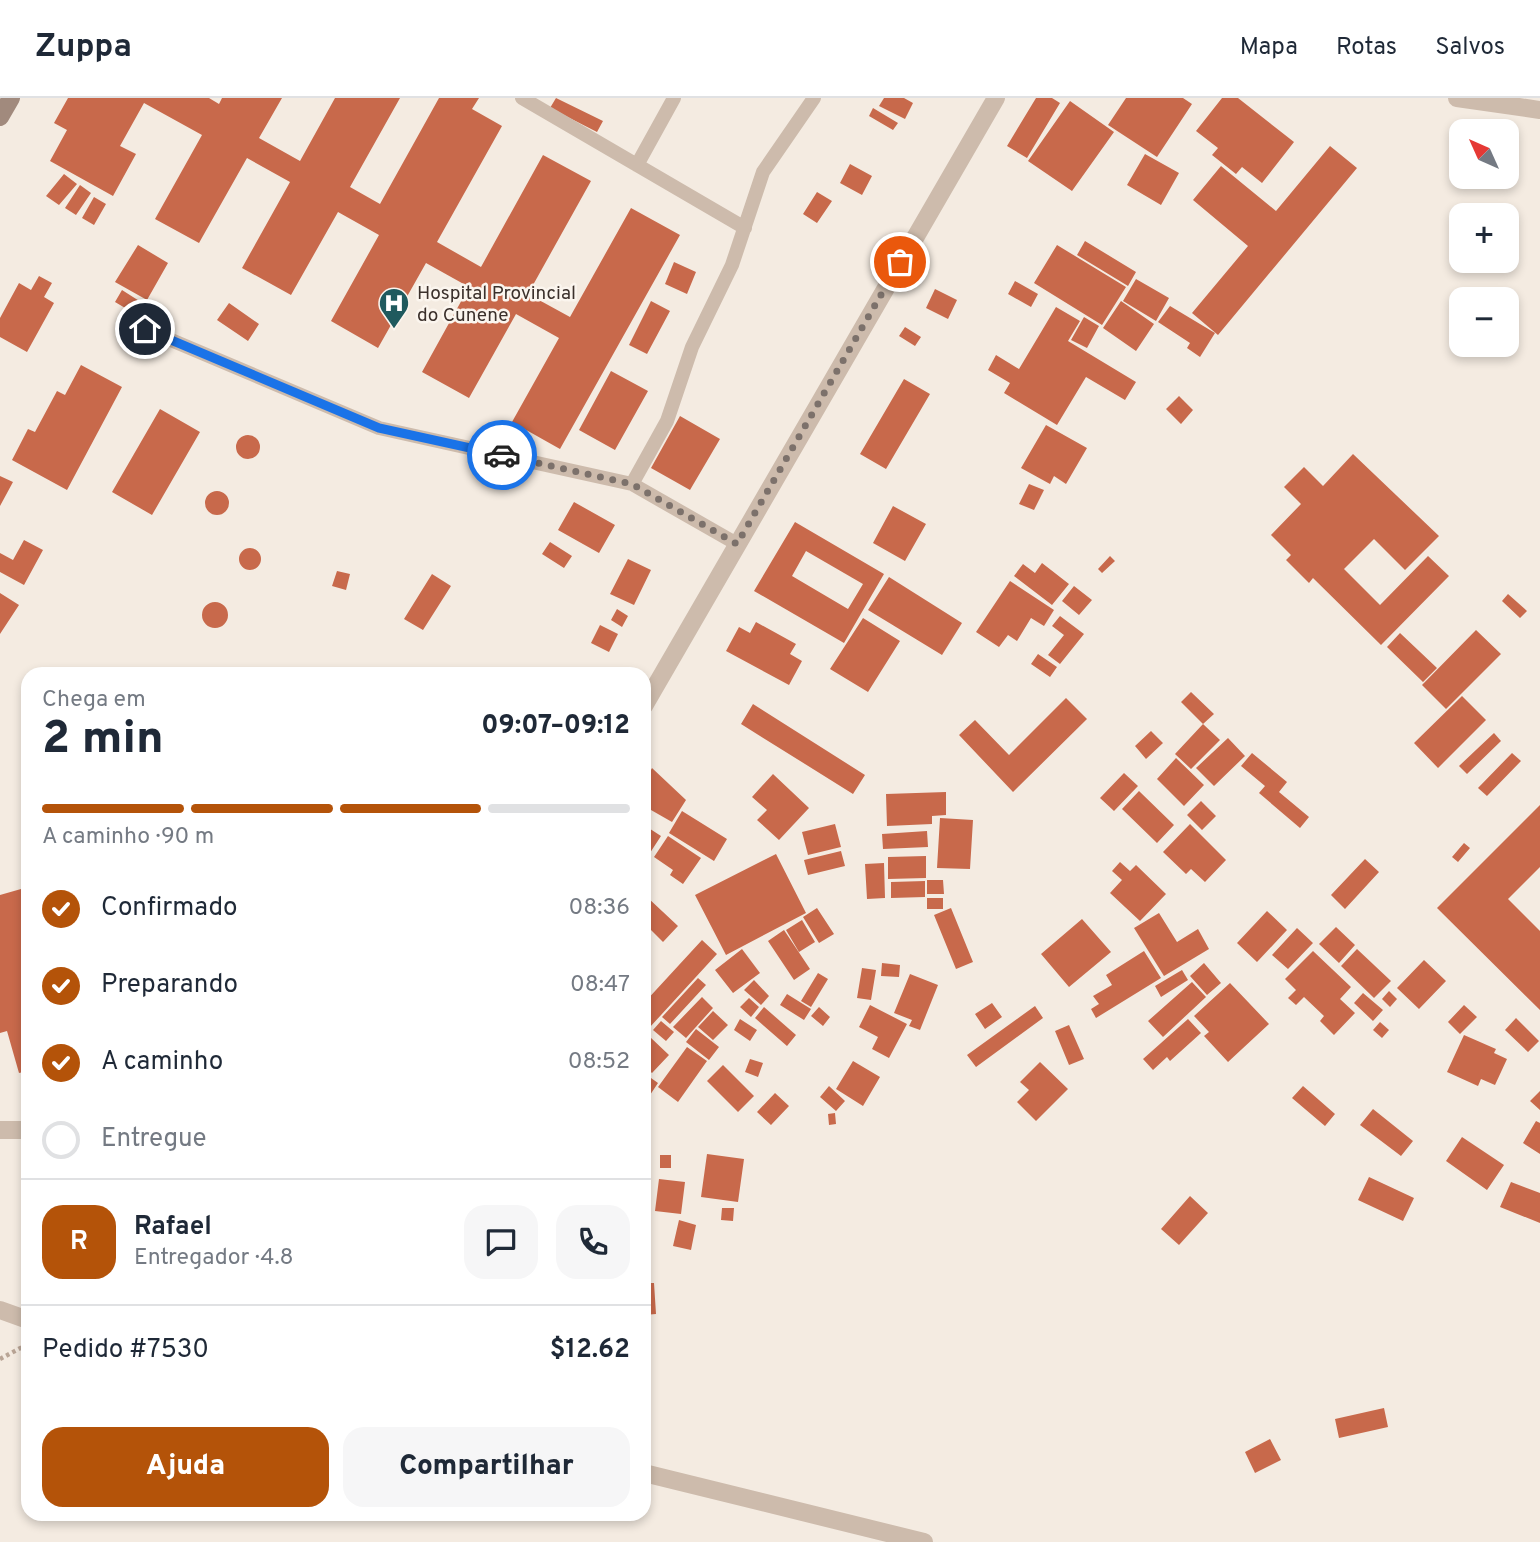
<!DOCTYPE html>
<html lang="pt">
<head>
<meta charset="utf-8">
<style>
	body { margin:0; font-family:Overpass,sans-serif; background:#f6f6f7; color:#1f2937; height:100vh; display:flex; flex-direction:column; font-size:26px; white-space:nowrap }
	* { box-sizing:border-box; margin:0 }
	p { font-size:23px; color:#747a83 }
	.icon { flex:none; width:38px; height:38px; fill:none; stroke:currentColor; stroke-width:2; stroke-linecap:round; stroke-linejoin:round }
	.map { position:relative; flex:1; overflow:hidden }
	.panel { position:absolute; left:21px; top:569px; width:630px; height:854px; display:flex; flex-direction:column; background:#fff; border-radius:21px; box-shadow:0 4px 10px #0003 }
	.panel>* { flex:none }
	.needle { width:46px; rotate:315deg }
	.buttons { position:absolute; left:1449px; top:21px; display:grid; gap:14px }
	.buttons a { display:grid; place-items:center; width:70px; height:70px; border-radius:14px; background:#fff; box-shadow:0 4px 10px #0003; font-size:35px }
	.pin { position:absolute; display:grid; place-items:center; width:60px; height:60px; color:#fff; margin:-30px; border:4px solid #fff; border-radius:50%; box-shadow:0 2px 7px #0007 }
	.courier { position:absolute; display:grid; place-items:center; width:70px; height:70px; margin:-35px; border:5px solid #1a73e8; border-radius:50%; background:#fff; color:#222; box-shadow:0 2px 9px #0007 }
	.summary em { font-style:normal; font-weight:800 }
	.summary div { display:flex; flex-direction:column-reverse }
	.summary { display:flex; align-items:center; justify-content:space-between; height:119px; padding:0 21px }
	h1 { font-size:46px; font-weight:800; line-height:52px }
	.bar { display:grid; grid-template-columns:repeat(4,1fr); gap:10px 7px; align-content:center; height:84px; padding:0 21px }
	.bar i { height:9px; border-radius:5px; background:#e0e1e3 }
	.bar .active { background:#b45309 }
	.bar p { grid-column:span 4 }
	.line { display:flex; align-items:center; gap:18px; padding:0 21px; border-top:2px solid #e0e1e3 }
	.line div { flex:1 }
	.round { display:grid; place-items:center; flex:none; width:74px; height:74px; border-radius:21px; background:#f6f6f7 }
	ol { padding:0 21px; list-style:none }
	li { display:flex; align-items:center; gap:21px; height:77px }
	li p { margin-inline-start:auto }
	li .icon { padding:7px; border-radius:50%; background:#b45309; color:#fff; stroke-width:4 }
	li:last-child { color:#747a83 }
	li i { width:38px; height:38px; border:4px solid #e0e1e3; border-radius:50% }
	.cta { display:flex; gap:14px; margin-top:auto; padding:14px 21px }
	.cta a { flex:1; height:80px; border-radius:21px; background:#b45309; color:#fff; font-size:28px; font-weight:800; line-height:80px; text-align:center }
	.cta a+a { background:#f6f6f7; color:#1f2937 }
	header { display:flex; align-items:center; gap:42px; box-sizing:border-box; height:98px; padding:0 35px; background:#fff; border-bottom:2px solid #e0e1e3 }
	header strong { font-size:33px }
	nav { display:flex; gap:38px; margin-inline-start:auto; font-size:24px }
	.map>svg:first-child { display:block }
	.building { fill:#c8694b; fill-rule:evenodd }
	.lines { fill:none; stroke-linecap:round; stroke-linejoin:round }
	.path { stroke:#b9a596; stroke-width:4.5; stroke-dasharray:3.5 3.5; stroke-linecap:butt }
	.service { stroke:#cdbbac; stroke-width:14 }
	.minor { stroke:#cdbbac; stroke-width:18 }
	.secondary { stroke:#a18a7d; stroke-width:18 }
	.done { stroke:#7c716b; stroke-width:7; stroke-dasharray:0 12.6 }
	.route { stroke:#1a73e8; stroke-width:9 }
	.labels { text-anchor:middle; stroke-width:5; stroke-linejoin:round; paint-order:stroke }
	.poi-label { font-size:19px; fill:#3b302b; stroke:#fbf5ee; text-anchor:start }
</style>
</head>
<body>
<header>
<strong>Zuppa</strong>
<nav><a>Mapa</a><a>Rotas</a><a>Salvos</a></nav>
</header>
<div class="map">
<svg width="1540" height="1444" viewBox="0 0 1540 1444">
	<rect width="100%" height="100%" fill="#f4ebe1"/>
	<path class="building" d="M 68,0 L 209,0 L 219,6 L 222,0 L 282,0 L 259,40 L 300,63 L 335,0 L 400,0 L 350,89 L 380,106 L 439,0 L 479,0 L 472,11 L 502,28 L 437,144 L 481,169 L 543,57 L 591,83 L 528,196 L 570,219 L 631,110 L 680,137 L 560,351 L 512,324 L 559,240 L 516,216 L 469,300 L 422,274 L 469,189 L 426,165 L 378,250 L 331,223 L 379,137 L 338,114 L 291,197 L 242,170 L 290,84 L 247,60 L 199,145 L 155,121 L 202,37 L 144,5 L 120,48 L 136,56 L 113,98 L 50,63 L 67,32 L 54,25 Z
		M 556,0 L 603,23 L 597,34 L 550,10 Z
		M 884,0 L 904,0 L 913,5 L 905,21 L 879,8 Z
		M 1036,0 L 1052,0 L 1060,5 L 1027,60 L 1007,48 Z
		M 1126,0 L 1183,0 L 1192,6 L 1157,59 L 1108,27 Z
		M 1222,0 L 1238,0 L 1294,44 L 1262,85 L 1242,69 L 1236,76 L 1212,57 L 1218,50 L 1196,33 Z
		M 1070,3 L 1114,34 L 1072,93 L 1028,63 Z
		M 873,10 L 898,25 L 893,32 L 869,18 Z
		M 1330,48 L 1357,70 L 1218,237 L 1192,215 L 1248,148 L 1193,102 L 1221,68 L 1276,113 Z
		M 1145,56 L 1179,75 L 1161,107 L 1127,87 Z
		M 850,66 L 872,78 L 862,97 L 840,85 Z
		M 64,76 L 77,86 L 59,107 L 46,98 Z
		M 80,87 L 91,95 L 76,117 L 65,110 Z
		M 817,94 L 832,103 L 817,125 L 803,116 Z
		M 94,99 L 106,106 L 94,127 L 82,120 Z
		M 1085,143 L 1136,174 L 1128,188 L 1077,157 Z
		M 138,147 L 168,165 L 147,202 L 115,184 Z
		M 1057,147 L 1126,189 L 1102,227 L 1034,185 Z
		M 674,164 L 696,174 L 687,196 L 665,186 Z
		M 39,178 L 52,185 L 44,199 L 54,205 L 27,254 L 0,239 L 0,220 L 19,185 L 31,192 Z
		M 1136,181 L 1169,200 L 1156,223 L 1123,203 Z
		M 1015,183 L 1038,196 L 1031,209 L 1008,196 Z
		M 935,191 L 957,202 L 948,221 L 926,210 Z
		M 122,192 L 144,206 L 137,217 L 115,204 Z
		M 651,203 L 670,213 L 647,256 L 629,247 Z
		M 1121,203 L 1154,226 L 1136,253 L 1103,230 Z
		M 229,205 L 259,226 L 248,243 L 217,222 Z
		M 1170,208 L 1215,235 L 1200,259 L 1187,250 L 1190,245 L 1158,224 Z
		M 1056,209 L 1080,223 L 1068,243 L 1136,284 L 1125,302 L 1086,279 L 1057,327 L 1004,295 L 1010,285 L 988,272 L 996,257 L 1019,271 Z
		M 1084,219 L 1099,228 L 1087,250 L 1071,242 Z
		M 905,229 L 921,239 L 915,248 L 899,238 Z
		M 81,267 L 122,289 L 67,392 L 12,362 L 28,331 L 35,334 L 57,293 L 65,297 Z
		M 611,273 L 648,293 L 615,352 L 579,332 Z
		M 904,281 L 930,296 L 886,371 L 860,356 Z
		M 1179,298 L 1193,312 L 1181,326 L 1166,311 Z
		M 160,311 L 200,334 L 152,417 L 112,394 Z
		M 680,318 L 720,341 L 690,392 L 651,370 Z
		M 1046,327 L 1087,350 L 1066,386 L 1054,378 L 1050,386 L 1021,370 Z
		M236 349a12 12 0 1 1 24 0a12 12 0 1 1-24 0Z
		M 1353,356 L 1439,438 L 1405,472 L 1374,441 L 1344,471 L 1380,507 L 1428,458 L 1449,478 L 1381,547 L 1313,480 L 1309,485 L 1286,462 L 1291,457 L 1271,437 L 1301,406 L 1284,389 L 1304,369 L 1323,388 Z
		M 0,378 L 13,384 L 0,408 Z
		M 1029,386 L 1044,392 L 1034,412 L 1019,406 Z
		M205 405a12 12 0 1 1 24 0a12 12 0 1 1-24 0Z
		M 574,404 L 615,427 L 599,455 L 558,432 Z
		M 893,408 L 926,426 L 905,463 L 873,445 Z
		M 795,424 L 884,476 L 844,545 L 754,493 ZM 806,453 L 863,486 L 848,511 L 792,478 Z
		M 24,442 L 43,452 L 24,487 L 0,474 L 0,455 L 13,462 Z
		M 550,444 L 572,458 L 564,470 L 542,456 Z
		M239 461a11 11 0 1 1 22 0a11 11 0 1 1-22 0Z
		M 1110,458 L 1115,463 L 1102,475 L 1098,471 Z
		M 628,461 L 651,472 L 634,507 L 610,496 Z
		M 1042,465 L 1069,486 L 1052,507 L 1014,478 L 1023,466 L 1035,475 Z
		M 337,473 L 350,476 L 346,492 L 332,488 Z
		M 432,476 L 451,488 L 423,532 L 404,521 Z
		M 889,479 L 962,525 L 942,557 L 868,512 Z
		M 1010,483 L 1054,512 L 1044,528 L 1031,520 L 1017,543 L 1008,537 L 999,549 L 976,534 Z
		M 1074,488 L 1092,502 L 1079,517 L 1062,503 Z
		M 0,495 L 19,507 L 0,536 Z
		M 1508,496 L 1527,513 L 1520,520 L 1502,503 Z
		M202 517a13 13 0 1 1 26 0a13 13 0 1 1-26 0Z
		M 617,511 L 628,518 L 622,529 L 611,522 Z
		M 1060,518 L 1084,536 L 1060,566 L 1048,557 L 1064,537 L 1052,528 Z
		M 863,520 L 900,543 L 868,594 L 830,571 Z
		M 756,524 L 796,546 L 790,556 L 802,563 L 789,587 L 726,553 L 739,529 L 750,535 Z
		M 600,527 L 618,536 L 609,554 L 591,545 Z
		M 1476,532 L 1501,556 L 1446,611 L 1422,587 Z
		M 1400,535 L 1437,570 L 1423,584 L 1387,549 Z
		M 1038,556 L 1057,569 L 1050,579 L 1031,566 Z
		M 1191,594 L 1214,616 L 1203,626 L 1220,642 L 1191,671 L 1175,656 L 1203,626 L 1181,604 Z
		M 1462,598 L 1486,622 L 1438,670 L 1414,645 Z
		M 1066,600 L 1087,621 L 1013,694 L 959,637 L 975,622 L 1009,657 Z
		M 753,606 L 865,677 L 853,696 L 741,626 Z
		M 1151,633 L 1163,645 L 1146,661 L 1135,648 Z
		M 1494,635 L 1501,643 L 1467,676 L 1459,668 Z
		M 1228,640 L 1245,658 L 1214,688 L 1196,670 Z
		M 1252,655 L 1287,684 L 1279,694 L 1309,719 L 1300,730 L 1259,695 L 1265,688 L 1241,668 Z
		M 1512,655 L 1521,663 L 1487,698 L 1478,690 Z
		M 1176,660 L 1204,687 L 1184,708 L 1157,681 Z
		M 652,670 L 686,702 L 672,724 L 644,708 L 644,685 Z
		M 1124,675 L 1138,688 L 1114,713 L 1100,700 Z
		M 773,676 L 809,710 L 779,742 L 757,722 L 767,712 L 752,699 Z
		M 1139,693 L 1174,727 L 1157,745 L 1122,711 Z
		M 946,694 L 946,717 L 932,718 L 932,726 L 887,728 L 886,696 Z
		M 1201,703 L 1216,718 L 1202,732 L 1187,717 Z
		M 1540,707 L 1540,769 L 1508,801 L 1540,833 L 1540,912 L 1437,810 Z
		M 682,713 L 727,741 L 714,763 L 669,735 Z
		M 940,720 L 973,722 L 970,771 L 937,770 Z
		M 835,726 L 841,749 L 808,757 L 802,734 Z
		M 1190,726 L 1226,762 L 1205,784 L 1191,771 L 1186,776 L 1163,754 Z
		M 644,727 L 661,738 L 646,761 L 644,759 Z
		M 927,733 L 928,749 L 883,751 L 882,736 Z
		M 668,738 L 701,760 L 683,786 L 670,777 L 673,772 L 654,759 Z
		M 1464,745 L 1470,750 L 1458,764 L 1452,759 Z
		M 841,753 L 845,768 L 808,777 L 804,762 Z
		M 776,756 L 806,815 L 726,857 L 695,797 Z
		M 926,758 L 926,780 L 888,781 L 888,759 Z
		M 1365,761 L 1379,774 L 1345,811 L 1331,797 Z
		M 1120,764 L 1130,773 L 1136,767 L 1166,796 L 1140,823 L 1110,795 L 1122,782 L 1112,773 Z
		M 884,765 L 885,800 L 867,801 L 865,766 Z
		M 927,782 L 943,782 L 944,796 L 927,796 Z
		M 925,783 L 925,799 L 891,800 L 891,784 Z
		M 28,789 L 28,973 L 19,975 L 7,933 L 0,935 L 0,797 Z
		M 647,799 L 678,828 L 663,844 L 644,825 L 644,802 Z
		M 927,800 L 943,800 L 943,811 L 927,811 Z
		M 817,810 L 834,836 L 819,845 L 803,819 Z
		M 951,810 L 973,864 L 956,871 L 934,817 Z
		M 1267,813 L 1287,832 L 1257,864 L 1237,845 Z
		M 1159,815 L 1177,844 L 1198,831 L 1209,851 L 1164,878 L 1134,830 Z
		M 1082,821 L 1111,854 L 1069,889 L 1041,856 Z
		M 802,822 L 815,844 L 799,854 L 786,832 Z
		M 1336,829 L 1355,847 L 1339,865 L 1319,846 Z
		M 1297,830 L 1313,845 L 1288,871 L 1272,857 Z
		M 784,832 L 810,871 L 794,882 L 768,843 Z
		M 702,842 L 717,856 L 650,929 L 644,923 L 644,905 Z
		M 742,851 L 760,875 L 733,895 L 715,872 Z
		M 1357,851 L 1391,883 L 1374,900 L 1341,868 Z
		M 1144,853 L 1161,880 L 1096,920 L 1091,911 L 1099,906 L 1093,898 L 1112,887 L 1106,877 Z
		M 1313,853 L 1351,889 L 1340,901 L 1355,915 L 1334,937 L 1320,923 L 1324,918 L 1304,899 L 1296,907 L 1288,900 L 1296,892 L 1285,881 Z
		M 1424,862 L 1446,883 L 1419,911 L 1397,890 Z
		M 882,865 L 900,867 L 899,879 L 881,878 Z
		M 1204,865 L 1221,885 L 1207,897 L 1190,878 Z
		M 862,870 L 876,872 L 871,902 L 857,900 Z
		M 1182,872 L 1188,882 L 1161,899 L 1155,888 Z
		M 818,875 L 828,881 L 811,909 L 801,903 Z
		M 910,876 L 938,887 L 920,932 L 909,928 L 912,922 L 894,915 Z
		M 698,880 L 706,887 L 670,926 L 662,919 Z
		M 754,882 L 769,898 L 761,907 L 744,892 Z
		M 1192,884 L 1206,899 L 1163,939 L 1148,923 Z
		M 1230,885 L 1269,926 L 1228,964 L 1204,938 L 1209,934 L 1194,918 Z
		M 1389,893 L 1397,901 L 1390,909 L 1382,901 Z
		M 1363,895 L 1383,912 L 1373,923 L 1354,905 Z
		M 787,896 L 811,911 L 804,922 L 780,907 Z
		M 702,899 L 713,910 L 686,940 L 673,929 Z
		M 749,900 L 759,909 L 751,919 L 740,909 Z
		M 992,905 L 1002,919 L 985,931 L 975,916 Z
		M 870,907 L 907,926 L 889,960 L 872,951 L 878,939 L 859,929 Z
		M 1464,907 L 1477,919 L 1460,936 L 1448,924 Z
		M 1035,908 L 1043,920 L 976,969 L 967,957 Z
		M 764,909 L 796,937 L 787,948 L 755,920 Z
		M 819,909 L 830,919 L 823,928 L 811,918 Z
		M 713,913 L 728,927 L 713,942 L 698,929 Z
		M 1516,920 L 1539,943 L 1528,954 L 1505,932 Z
		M 740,921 L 757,932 L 750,943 L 734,932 Z
		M 1188,921 L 1201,935 L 1170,963 L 1167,959 L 1153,972 L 1143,961 Z
		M 661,923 L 674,934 L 666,943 L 653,932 Z
		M 1380,924 L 1389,932 L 1382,940 L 1373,932 Z
		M 1069,927 L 1084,961 L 1069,967 L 1055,933 Z
		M 696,931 L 719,949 L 709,962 L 686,944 Z
		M 1464,937 L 1496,951 L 1494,955 L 1507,961 L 1495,987 L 1481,981 L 1478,988 L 1447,974 Z
		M 650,939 L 669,957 L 652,975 L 644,968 L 644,945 Z
		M 687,949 L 707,963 L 678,1004 L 658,989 Z
		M 750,961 L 763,965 L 758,979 L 745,974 Z
		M 853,963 L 880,979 L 863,1008 L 836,991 Z
		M 1040,964 L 1068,991 L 1036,1023 L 1017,1004 L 1029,992 L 1020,984 Z
		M 723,967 L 754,998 L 738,1014 L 707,983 Z
		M 644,975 L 658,985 L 644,1006 Z
		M 829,988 L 845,1003 L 836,1013 L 820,999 Z
		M 1303,988 L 1335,1016 L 1325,1028 L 1292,1000 Z
		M 1540,993 L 1540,1012 L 1530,1003 Z
		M 775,995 L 789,1008 L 771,1027 L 757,1014 Z
		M 1373,1011 L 1413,1043 L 1401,1058 L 1360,1027 Z
		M 835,1015 L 836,1026 L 829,1027 L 828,1016 Z
		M 1536,1023 L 1540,1025 L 1540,1056 L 1523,1045 Z
		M 1462,1039 L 1504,1067 L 1487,1092 L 1446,1063 Z
		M 707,1056 L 744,1061 L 738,1104 L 701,1099 Z
		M 660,1057 L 671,1057 L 671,1070 L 660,1070 Z
		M 1369,1079 L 1414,1100 L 1403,1123 L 1358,1102 Z
		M 659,1081 L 685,1084 L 681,1116 L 655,1113 Z
		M 1511,1084 L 1540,1095 L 1540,1125 L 1500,1109 Z
		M 1190,1098 L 1208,1115 L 1179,1147 L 1161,1131 Z
		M 722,1110 L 734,1110 L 733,1123 L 721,1122 Z
		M 679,1122 L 696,1127 L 691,1152 L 673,1148 Z
		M 644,1185 L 654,1185 L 656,1216 L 644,1217 Z
		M 1384,1310 L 1388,1329 L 1339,1340 L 1335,1321 Z
		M 1270,1341 L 1281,1362 L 1255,1375 L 1245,1354 Z"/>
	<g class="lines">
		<path class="path" d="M 0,1261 L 28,1246"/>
		<path class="service" d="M 522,0 L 745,130
			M 637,67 L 674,0
			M 145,231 L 379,330 L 632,386 L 737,446
			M 632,386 L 667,323 L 692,249 L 732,167 L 763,74 L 814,0"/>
		<path class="minor" d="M 1457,0 L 1540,12
			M 644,608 L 996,0
			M 0,1032 L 28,1032
			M 0,1212 L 28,1222
			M 644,1375 L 924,1444"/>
		<path class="secondary" d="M 0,19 L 11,0"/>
	</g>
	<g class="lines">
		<path class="done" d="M 502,357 L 632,386 L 737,446 L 900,164"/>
		<path class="route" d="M 145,231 L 379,330 L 502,357"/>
	</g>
	<defs>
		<g id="hospital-pin" transform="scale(1.575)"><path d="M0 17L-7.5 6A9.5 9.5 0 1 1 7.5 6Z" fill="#1f5a5e" stroke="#fbf5ee"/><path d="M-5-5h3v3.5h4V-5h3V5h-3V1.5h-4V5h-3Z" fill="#fff"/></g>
	</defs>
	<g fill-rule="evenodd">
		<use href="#hospital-pin" x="394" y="205"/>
	</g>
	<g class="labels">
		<g class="poi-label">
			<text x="417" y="201">Hospital Provincial<tspan x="417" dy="22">do Cunene</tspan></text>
		</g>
	</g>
</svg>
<div class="buttons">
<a><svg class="needle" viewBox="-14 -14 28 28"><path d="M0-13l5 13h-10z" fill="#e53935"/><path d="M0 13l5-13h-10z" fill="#747a83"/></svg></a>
<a>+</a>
<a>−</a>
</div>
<div class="pin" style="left:900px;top:164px;background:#ea580c"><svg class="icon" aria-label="bag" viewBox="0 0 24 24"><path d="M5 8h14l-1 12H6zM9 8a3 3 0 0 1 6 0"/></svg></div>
<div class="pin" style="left:145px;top:231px;background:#1f2937"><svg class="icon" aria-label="home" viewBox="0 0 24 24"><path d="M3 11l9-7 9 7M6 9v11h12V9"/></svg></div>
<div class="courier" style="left:502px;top:357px"><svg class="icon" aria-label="car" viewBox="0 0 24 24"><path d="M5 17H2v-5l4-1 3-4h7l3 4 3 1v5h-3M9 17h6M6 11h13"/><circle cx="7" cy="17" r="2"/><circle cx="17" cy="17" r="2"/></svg></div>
<section class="panel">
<div class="summary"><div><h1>2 min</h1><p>Chega em</p></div><em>09:07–09:12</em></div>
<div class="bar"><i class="active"></i><i class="active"></i><i class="active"></i><i></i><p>A caminho · 90 m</p></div>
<ol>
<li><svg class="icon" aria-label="check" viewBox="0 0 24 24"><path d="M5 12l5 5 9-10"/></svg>Confirmado<p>08:36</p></li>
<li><svg class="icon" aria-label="check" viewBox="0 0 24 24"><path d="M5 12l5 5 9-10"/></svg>Preparando<p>08:47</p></li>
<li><svg class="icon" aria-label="check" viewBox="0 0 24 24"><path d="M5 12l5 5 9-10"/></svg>A caminho<p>08:52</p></li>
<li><i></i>Entregue</li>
</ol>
<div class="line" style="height:126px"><b class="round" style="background:#b45309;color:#fff">R</b><div><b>Rafael</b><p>Entregador · 4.8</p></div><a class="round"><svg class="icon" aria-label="chat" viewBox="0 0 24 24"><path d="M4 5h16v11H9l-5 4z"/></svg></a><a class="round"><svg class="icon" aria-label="phone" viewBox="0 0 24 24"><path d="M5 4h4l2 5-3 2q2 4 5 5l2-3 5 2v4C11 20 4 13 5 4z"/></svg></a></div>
<div class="line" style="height:91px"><div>Pedido #7530</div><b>$12.62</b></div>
<div class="cta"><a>Ajuda</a><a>Compartilhar</a></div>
</section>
</div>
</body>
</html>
